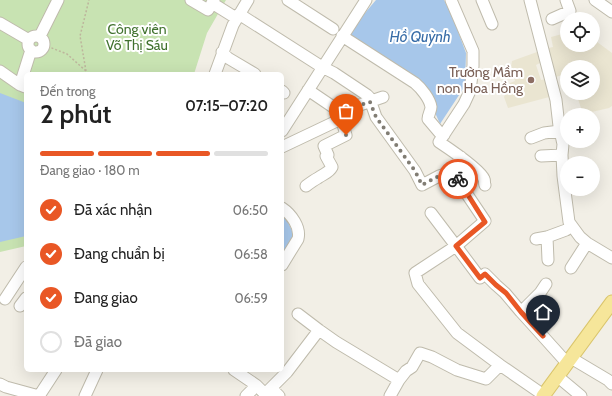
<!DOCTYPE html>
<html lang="vi">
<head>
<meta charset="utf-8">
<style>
	body { margin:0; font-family:Cabin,sans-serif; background:#f6f6f6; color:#222; height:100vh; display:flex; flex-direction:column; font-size:15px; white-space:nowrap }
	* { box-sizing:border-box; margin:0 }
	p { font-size:13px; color:#767676 }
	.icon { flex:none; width:22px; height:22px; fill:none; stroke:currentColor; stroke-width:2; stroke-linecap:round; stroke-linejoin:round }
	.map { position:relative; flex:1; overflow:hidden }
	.panel { position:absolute; left:24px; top:72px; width:260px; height:300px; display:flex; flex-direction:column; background:#fff; border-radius:6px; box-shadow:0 4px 16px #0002 }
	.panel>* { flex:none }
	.tools { position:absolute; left:560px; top:12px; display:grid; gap:8px }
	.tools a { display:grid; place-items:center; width:40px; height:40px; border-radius:50%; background:#fff; box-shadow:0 4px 16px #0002; font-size:20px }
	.pin { position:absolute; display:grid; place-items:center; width:34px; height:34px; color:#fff; margin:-41px -17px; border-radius:50% 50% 50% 0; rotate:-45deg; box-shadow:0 0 4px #0007 }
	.pin .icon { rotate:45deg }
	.courier { position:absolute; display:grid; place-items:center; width:40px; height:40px; margin:-20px; border:3px solid #e95725; border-radius:50%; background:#fff; color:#222; box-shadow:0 1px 5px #0007 }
	.head em { font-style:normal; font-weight:600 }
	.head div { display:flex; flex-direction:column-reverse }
	.head { display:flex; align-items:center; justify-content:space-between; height:68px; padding:0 16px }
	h1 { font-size:26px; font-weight:600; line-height:30px }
	.bar { display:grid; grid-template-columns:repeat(4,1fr); gap:6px 4px; align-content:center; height:48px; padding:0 16px }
	.bar i { height:5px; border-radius:3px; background:#e0e0e0 }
	.bar .active { background:#e95725 }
	.bar p { grid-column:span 4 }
	ol { padding:0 16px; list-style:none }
	li { display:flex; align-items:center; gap:12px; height:44px }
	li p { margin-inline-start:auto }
	li .icon { padding:4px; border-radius:50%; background:#e95725; color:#fff; stroke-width:4 }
	li:last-child { color:#767676 }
	li i { width:22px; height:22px; border:2px solid #e0e0e0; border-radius:50% }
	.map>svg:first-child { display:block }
	.education { fill:#eae5d1 }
	.green { fill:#c8e3b2 }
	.water { fill:#a7c7ea }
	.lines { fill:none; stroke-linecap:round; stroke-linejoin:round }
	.minor-casing { stroke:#bfbbac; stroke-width:13 }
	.major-casing { stroke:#dac56c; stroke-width:15 }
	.path { stroke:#bdb59c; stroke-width:1.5; stroke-dasharray:2 2; stroke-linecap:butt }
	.minor { stroke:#fff; stroke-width:11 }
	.major { stroke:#f6e69a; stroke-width:13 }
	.done { stroke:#817d74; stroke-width:4; stroke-dasharray:0 7.2 }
	.route { stroke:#e95725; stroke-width:5 }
	.education-dot { fill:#8d6e63; stroke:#fff; stroke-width:1.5 }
	.labels { text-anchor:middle; stroke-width:4; stroke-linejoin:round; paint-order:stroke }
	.park-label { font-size:14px; fill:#40712e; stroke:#fff }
	.education-label { font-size:14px; fill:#785e54; stroke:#fff; text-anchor:end }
	.water-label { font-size:15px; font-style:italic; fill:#376ca7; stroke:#fff }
</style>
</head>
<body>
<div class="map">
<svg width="612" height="396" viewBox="0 0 612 396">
	<rect width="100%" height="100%" fill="#f2efe6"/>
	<path class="education" d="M 578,14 L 583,19 L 567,19 L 567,45 L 593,45 L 593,39 L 612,53 L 612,106 L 609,108 L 583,114 L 576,93 L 593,93 L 593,67 L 567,67 L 567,74 L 566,74 L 552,78 L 544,49 L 553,47 L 551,37 L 566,33 L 562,17 Z
		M 537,52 L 540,63 L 536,65 L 541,80 L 546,79 L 553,96 L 508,108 L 504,97 L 510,83 L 515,81 L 511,67 L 512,61 Z"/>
	<path class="green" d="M 0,0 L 226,0 L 207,33 L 194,74 L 26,74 L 26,246 L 0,252 Z"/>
	<path class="water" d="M 376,0 L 444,0 L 452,15 L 466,53 L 465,86 L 440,124 L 423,85 L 348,33 Z
		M 0,93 L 26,103 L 26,236 L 0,242 Z
		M 282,213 L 285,216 L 294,235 L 282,256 Z"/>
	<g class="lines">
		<g class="minor-casing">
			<path id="minor" d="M 191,0 L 208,10 L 214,0
				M 288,0 L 333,29
				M 451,0 L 473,51 L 473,66 L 470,91 L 464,104 L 439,142 C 448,148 481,170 484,179 C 485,181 484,183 485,185
				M 482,0 L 492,24
				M 530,0 L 556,100 L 559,126 L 563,144 L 562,155 L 563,176 L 569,222 L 580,237 L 587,243 L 612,258
				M 595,0 L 612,12
				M 212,3 L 236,18
				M 239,14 L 322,67 L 334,73 L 367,95 L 369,97 L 376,117 L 415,171 L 422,185 L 439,176 L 452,172
				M 552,19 L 570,11 L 566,0
				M 0,23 L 29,40
				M28 44a8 8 0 1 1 16 0a8 8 0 1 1-16 0Z
				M 40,36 L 58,0
				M 342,36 L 415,83 C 421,88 430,99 431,107 C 431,111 428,115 428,119 L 439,132 L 444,135
				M 222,52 L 228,58 L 255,74
				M 0,71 L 20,85 L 25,87
				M 215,74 L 233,25 L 248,0
				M 20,85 L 31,50
				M 282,91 L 284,93
				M 339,111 L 351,108 L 383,97
				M 282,131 L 366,0
				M 531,138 L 544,133 L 560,131
				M 282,147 L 341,119
				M 541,156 L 562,155
				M 461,157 L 452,172 L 485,221 L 456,246 L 415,273 L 418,284 L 457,333 L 500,365 L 545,396
				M 306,186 C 310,183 314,180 318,178 C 323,174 329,173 332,167 L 326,156 L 328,155 L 324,146 L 346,135 L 339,111 L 308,90
				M 282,208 C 291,214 301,227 298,239 L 282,265
				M 431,213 L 456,246 L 480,278 L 485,274 L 496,285 L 505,293 L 521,312 L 531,323 L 567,363
				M 547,237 L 566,230 L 572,226
				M 536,239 L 547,237 L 548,260
				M 571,268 L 587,243
				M 5,299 L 26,267
				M 20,306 L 26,298
				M 521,312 L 540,293 L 546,284
				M 298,314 L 319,330
				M 571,358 L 608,380 L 612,384
				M 234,370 L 256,385 L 265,394 L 287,372 L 319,330 L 336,342 L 399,380
				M 557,376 L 581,396
				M 0,384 L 6,387 L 39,396
				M 271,388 L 279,396
				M 39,396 L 56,370
				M 85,396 L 97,370
				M 246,396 L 252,390
				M 390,396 L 399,380 L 406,371 L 412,367 L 420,353 L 432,357 L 457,370 L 486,379 L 500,365"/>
		</g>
		<g class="major-casing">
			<path id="major" d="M 543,396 L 612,302"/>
		</g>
		<path class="path" d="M 44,45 L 67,54 L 86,71 L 88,74
			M 86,71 L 80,36 L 89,0"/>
		<use href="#minor" class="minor"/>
		<use href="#major" class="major"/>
	</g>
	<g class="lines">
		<path class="done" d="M 346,135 L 339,111 L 370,102 L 376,117 L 415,171 L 422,185 L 439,176 L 452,172 L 458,179"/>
		<path class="route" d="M 458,179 L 485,222 L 456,246 L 480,278 L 485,274 L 496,285 L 506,293 L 521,312 L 531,323 L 543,336"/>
	</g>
	<circle class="education-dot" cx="531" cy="80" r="4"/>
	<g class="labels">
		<g class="park-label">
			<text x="137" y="34">Công viên<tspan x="137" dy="16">Võ Thị Sáu</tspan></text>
		</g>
		<g class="education-label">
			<text x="523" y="77">Trường Mầm<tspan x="523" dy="16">non Hoa Hồng</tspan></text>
		</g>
		<g class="water-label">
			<text x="420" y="42">Hồ Quỳnh</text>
		</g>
	</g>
</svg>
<div class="tools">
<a><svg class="icon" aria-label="locate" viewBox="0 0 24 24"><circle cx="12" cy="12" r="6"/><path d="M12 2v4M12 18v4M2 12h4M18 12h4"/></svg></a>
<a><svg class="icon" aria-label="layers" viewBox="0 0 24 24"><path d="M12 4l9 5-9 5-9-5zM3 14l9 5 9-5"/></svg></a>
<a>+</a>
<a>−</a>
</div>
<div class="pin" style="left:346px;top:135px;background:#ea580c"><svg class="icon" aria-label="bag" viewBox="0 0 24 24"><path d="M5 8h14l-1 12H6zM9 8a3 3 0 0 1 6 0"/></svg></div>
<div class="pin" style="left:543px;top:336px;background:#1f2937"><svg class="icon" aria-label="home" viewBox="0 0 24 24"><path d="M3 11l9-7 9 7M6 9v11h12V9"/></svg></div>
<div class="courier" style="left:458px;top:179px"><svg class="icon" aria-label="bike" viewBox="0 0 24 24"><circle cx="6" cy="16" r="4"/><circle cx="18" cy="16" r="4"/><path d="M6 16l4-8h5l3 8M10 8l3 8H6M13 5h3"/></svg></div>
<section class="panel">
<div class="head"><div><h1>2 phút</h1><p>Đến trong</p></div><em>07:15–07:20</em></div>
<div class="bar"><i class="active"></i><i class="active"></i><i class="active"></i><i></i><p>Đang giao · 180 m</p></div>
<ol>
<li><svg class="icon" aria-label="check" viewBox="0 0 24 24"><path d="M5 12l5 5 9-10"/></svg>Đã xác nhận<p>06:50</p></li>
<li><svg class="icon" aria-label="check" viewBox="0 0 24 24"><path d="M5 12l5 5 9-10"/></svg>Đang chuẩn bị<p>06:58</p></li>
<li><svg class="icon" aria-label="check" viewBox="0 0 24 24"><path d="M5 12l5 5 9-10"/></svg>Đang giao<p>06:59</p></li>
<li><i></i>Đã giao</li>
</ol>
</section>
</div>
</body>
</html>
